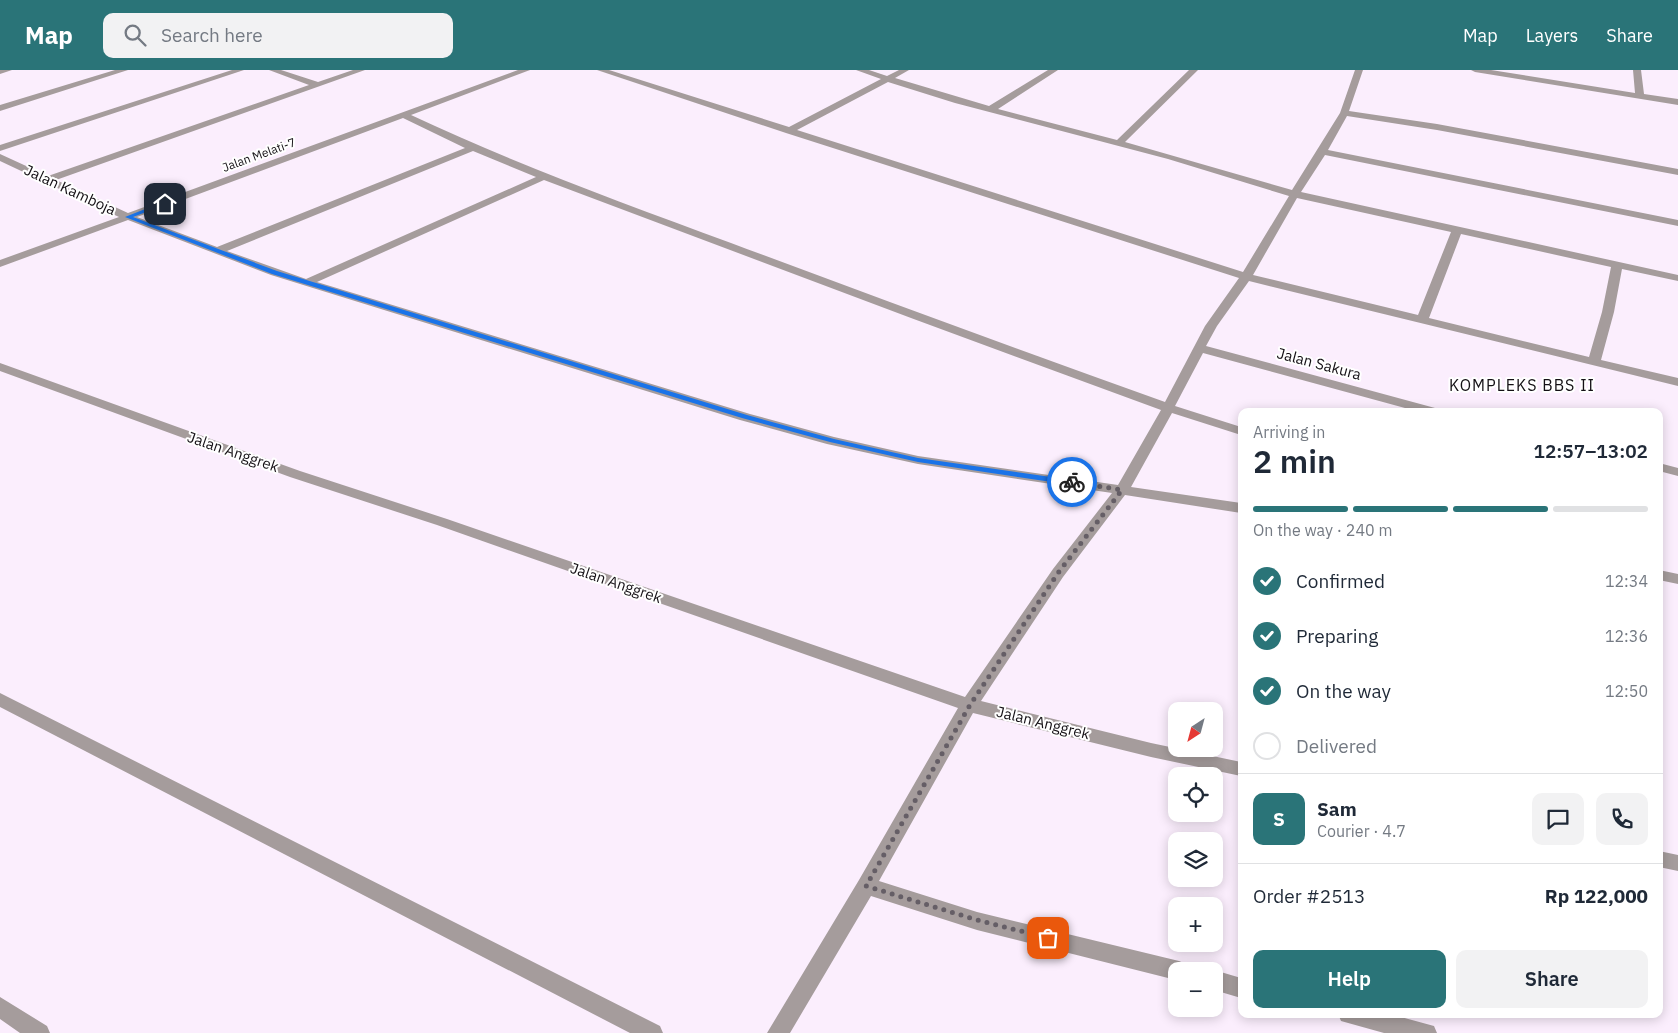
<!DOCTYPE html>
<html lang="en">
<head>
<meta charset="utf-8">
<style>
	body { margin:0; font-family:"IBM Plex Sans",sans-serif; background:#f2f2f3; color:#1f2937; height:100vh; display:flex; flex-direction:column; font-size:19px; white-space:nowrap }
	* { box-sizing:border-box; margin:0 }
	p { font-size:16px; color:#747a83 }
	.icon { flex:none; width:28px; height:28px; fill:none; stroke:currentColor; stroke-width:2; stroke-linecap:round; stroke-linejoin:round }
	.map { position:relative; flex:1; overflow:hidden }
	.drawer { position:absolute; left:1238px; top:338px; width:425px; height:610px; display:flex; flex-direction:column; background:#fff; border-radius:10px; box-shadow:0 2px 12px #0003 }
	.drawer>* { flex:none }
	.needle { width:32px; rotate:216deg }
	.buttons { position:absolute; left:1168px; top:632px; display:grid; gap:10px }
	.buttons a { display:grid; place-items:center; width:55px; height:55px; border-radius:10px; background:#fff; box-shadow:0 2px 12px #0003; font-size:25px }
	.pin { position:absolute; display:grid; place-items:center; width:42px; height:42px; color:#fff; margin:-21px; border-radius:10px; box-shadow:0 2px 8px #0006 }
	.courier { position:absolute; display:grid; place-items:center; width:50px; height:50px; margin:-25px; border:4px solid #1a73e8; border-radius:50%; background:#fff; color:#222; box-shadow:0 1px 6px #0007 }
	.head em { font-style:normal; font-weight:600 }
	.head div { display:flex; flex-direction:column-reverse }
	.head { display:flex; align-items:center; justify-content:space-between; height:85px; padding:0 15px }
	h1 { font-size:32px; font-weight:600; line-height:38px }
	.bar { display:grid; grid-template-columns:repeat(4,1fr); gap:8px 5px; align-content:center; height:60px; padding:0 15px }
	.bar i { height:6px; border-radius:4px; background:#e0e1e3 }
	.bar .active { background:#2a7478 }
	.bar p { grid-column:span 4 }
	.line { display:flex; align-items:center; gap:12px; padding:0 15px; border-top:1px solid #e0e1e3 }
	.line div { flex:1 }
	.round { display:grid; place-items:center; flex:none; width:52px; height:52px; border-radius:10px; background:#f2f2f3 }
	ol { padding:0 15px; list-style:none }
	li { display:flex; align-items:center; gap:15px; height:55px }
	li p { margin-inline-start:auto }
	li .icon { padding:5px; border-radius:50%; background:#2a7478; color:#fff; stroke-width:4 }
	li:last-child { color:#747a83 }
	li i { width:28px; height:28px; border:2px solid #e0e1e3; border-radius:50% }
	.button { display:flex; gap:10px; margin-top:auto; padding:10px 15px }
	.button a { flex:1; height:58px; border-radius:10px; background:#2a7478; color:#fff; font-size:20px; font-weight:600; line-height:58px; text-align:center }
	.button a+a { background:#f2f2f3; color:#1f2937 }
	header { display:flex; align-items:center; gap:30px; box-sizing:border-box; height:70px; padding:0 25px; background:#2a7478; color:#fff }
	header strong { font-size:24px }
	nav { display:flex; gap:28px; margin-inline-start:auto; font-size:18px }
	.search { width:350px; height:45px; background:#f2f2f3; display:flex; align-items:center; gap:12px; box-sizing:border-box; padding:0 18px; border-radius:10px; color:#747a83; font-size:19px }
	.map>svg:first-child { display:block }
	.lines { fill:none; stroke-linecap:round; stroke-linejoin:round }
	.street { fill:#a59c9c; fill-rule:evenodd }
	.route { fill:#1a73e8 }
	.done { stroke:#655e66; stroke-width:5; stroke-dasharray:0 9 }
	.labels { text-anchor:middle; stroke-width:4; stroke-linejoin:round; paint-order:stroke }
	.far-street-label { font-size:12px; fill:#141015; stroke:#fff }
	.street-label { font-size:15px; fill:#141015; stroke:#fff }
	.neighbourhood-label { font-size:16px; letter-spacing:1px; fill:#141015; stroke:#fff }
</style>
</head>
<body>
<header>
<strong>Map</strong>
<div class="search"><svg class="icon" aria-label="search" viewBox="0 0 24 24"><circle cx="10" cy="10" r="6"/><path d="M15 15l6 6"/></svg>Search here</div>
<nav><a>Map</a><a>Layers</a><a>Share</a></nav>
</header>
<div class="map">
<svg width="1678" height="963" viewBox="0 0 1678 963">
	<rect width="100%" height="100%" fill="#fbeefd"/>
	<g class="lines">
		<path class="street" d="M 0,0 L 12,0 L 0,4 Z
			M 115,0 L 128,0 L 0,41 L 0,35 Z
			M 232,0 L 244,0 L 0,81 L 0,75 Z
			M 269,0 L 281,0 L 318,12 L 353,0 L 365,0 L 56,110 L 128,143 L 518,0 L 530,0 L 411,45 C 515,94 623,133 731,173 C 875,227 1020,280 1165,332 L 1205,256 L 1239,208 L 786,63 L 597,0 L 609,0 L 789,57 L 881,9 L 856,0 L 869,0 L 887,6 L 899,0 L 909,0 L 895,8 L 989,36 L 1048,0 L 1058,0 L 998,39 L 1117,70 L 1189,0 L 1198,0 L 1125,72 L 1292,120 L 1340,43 L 1355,0 L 1363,0 L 1349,41 L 1437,54 L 1678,99 L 1678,105 L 1437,60 L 1347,46 L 1328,80 L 1678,150 L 1678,156 L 1325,85 L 1301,122 L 1678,205 L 1678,211 L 1622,199 L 1614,242 L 1601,290 L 1678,308 L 1678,316 L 1249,211 L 1217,256 L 1206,276 L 1435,338 L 1437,341 L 1416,341 L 1203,283 L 1175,336 L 1241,357 L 1241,365 L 1172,343 L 1131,417 L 1241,433 L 1241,443 L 1125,425 L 1063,507 L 981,631 L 1151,673 L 1241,692 L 1241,706 L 1151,687 L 973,643 L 879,811 L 977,842 L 1179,891 L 1186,894 L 1189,901 L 1176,901 L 1176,910 L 977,860 L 871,826 L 790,963 L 767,963 L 859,810 L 958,638 L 437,455 L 290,407 L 0,301 L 0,293 L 300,401 L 447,449 L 965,627 L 1053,499 L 1112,423 L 918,394 L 827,374 L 740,350 L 271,205 L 128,150 L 0,197 L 0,190 L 119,147 L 0,91 L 0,84 L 48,106 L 309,15 ZM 888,12 L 955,33 L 1168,89 L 1289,126 L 1243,202 L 797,60 ZM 403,48 L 465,78 L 217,177 L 137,147 ZM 473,81 L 536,107 L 306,209 L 227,181 ZM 544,110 L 911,248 L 1161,340 L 1118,415 L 918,386 L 834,367 L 750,344 L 317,212 ZM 1297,128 L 1451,162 L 1418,245 L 1253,205 ZM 1461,164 L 1611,197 L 1602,242 L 1589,287 L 1429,248 Z
			M 1471,0 L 1491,0 L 1635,23 L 1633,0 L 1641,0 L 1644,24 L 1678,29 L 1678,35 L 1475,2 Z
			M 1659,393 L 1678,398 L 1678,406 L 1659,401 Z
			M 1659,500 L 1678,504 L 1678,514 L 1659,510 Z
			M 0,623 L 660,956 L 663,963 L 630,963 L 0,637 Z
			M 1659,781 L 1678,785 L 1678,801 L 1659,797 Z
			M 1214,900 L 1241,908 L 1241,928 L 1214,920 L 1214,901 L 1211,901 Z
			M 0,927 L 47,956 L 50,963 L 20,963 L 0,949 Z
			M 1338,944 L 1390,944 L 1434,956 L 1437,963 L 1384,963 L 1341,951 Z"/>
	</g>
	<path class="route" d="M 163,132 L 167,134 L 133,147 L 277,201 L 747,345 L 834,369 L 918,388 L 1072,410 L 1075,412 L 1072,415 L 918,392 L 830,372 L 742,348 L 272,204 L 125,147 Z"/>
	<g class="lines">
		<path class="done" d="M 1048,868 L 977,850 L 866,816 L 970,635 L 1058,503 L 1122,420 L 1072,412"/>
	</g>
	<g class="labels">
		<g class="far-street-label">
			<text transform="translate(259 85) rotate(-20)" y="4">Jalan Melati-7</text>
		</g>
		<g class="street-label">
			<text transform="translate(70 120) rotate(25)" y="5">Jalan Kamboja</text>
			<text transform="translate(1319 294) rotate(15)" y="5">Jalan Sakura</text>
			<text transform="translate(233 382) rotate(19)" y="5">Jalan Anggrek</text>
			<text transform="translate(616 513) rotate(19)" y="5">Jalan Anggrek</text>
			<text transform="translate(1043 653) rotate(14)" y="5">Jalan Anggrek</text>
		</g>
		<g class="neighbourhood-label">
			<text x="1522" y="321">KOMPLEKS BBS II</text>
		</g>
	</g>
</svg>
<div class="buttons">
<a><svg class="needle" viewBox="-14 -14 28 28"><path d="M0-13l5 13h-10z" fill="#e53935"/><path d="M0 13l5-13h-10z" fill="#747a83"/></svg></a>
<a><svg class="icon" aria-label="locate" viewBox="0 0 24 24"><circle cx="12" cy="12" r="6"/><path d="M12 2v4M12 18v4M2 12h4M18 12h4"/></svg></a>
<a><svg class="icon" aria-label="layers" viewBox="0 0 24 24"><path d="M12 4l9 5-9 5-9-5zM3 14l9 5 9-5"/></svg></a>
<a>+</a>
<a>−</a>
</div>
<div class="pin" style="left:1048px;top:868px;background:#ea580c"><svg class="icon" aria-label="bag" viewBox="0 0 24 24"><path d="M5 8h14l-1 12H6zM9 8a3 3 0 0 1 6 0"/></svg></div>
<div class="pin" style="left:165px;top:134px;background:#1f2937"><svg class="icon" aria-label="home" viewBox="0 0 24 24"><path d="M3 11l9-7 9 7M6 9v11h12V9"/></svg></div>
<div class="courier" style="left:1072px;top:412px"><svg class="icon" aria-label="bike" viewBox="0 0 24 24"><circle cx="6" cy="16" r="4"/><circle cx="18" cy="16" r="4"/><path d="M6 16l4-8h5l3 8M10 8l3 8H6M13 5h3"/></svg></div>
<section class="drawer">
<div class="head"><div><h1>2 min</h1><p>Arriving in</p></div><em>12:57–13:02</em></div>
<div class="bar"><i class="active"></i><i class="active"></i><i class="active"></i><i></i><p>On the way · 240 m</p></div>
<ol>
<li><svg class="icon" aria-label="check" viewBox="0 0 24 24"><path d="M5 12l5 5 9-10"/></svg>Confirmed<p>12:34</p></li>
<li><svg class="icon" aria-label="check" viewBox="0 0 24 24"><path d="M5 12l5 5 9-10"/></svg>Preparing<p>12:36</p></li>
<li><svg class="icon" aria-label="check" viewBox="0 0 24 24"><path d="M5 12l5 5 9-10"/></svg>On the way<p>12:50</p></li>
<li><i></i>Delivered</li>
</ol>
<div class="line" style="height:90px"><b class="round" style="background:#2a7478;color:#fff">S</b><div><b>Sam</b><p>Courier · 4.7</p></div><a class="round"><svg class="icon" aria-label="chat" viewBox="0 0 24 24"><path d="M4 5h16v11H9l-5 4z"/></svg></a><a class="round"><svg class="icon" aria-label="phone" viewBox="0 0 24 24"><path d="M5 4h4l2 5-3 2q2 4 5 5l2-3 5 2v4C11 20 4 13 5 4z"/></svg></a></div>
<div class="line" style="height:65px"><div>Order #2513</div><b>Rp 122,000</b></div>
<div class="button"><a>Help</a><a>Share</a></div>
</section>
</div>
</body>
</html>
